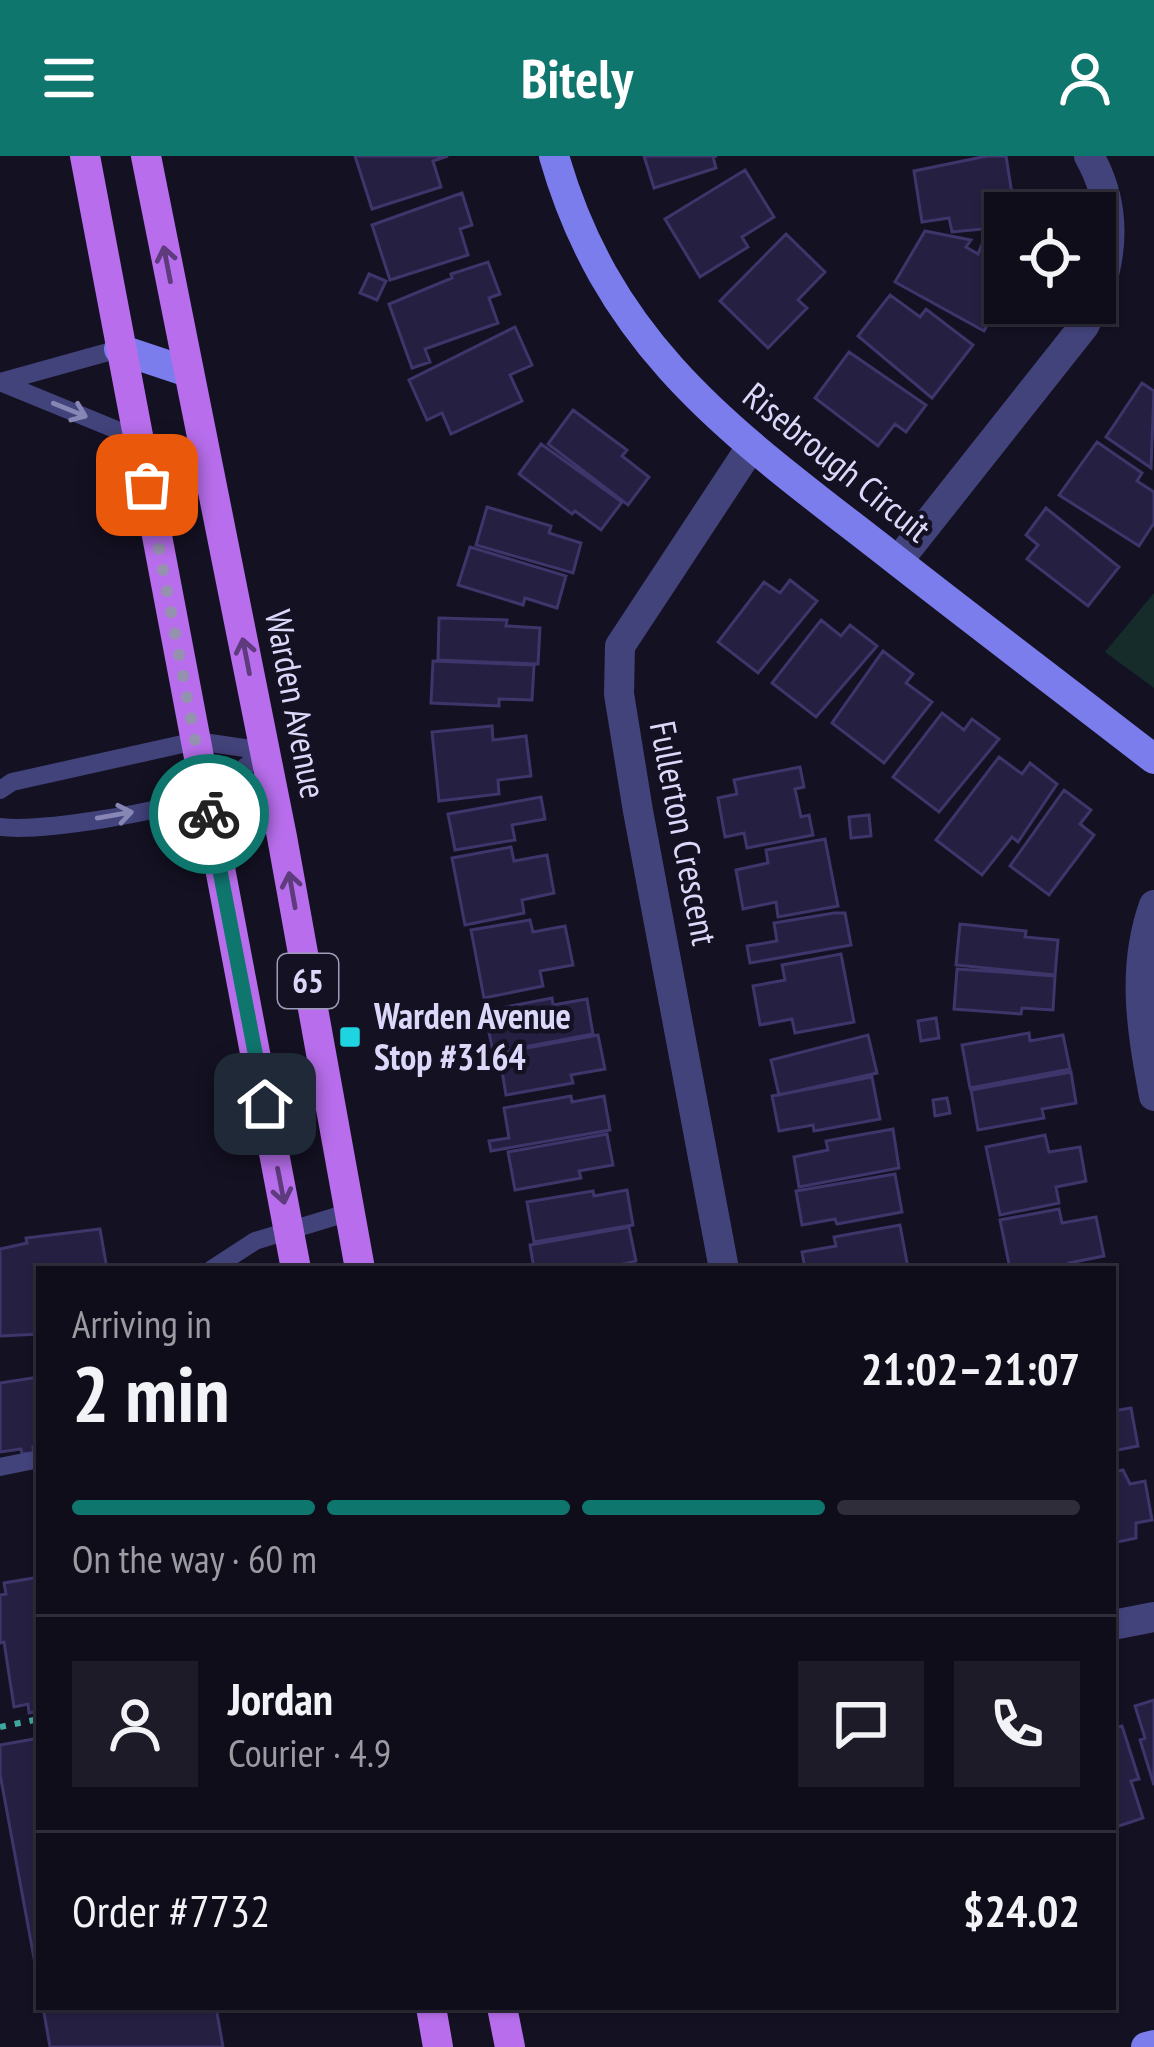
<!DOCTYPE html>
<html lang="en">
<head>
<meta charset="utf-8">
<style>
	body { margin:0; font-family:"PT Sans Narrow",sans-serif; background:#1d1b27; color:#f1f3f6; height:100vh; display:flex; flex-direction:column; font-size:45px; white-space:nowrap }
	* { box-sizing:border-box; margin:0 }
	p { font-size:39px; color:#9b9ca2 }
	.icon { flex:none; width:66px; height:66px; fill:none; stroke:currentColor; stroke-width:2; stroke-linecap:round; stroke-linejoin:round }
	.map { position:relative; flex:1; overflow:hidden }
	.side { position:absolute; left:36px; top:1110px; width:1080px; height:744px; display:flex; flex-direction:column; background:#0f0d1a; border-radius:0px; box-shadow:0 3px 9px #0004,0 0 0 3px #2f2d39 }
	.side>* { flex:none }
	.controls { position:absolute; left:984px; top:36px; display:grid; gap:24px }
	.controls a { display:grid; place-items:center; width:132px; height:132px; border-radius:0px; background:#0f0d1a; box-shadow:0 3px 9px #0004,0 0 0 3px #2f2d39; font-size:60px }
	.pin { position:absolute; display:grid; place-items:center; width:102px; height:102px; color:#fff; margin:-51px; border-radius:24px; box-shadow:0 6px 18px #0006 }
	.courier { position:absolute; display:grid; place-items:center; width:120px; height:120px; margin:-60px; border:9px solid #0f766e; border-radius:50%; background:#fff; color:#222; box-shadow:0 3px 15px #0007 }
	.headline em { font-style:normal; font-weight:700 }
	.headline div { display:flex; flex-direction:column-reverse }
	.headline { display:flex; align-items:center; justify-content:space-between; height:204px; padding:0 36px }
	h1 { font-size:78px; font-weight:700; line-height:90px }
	.bar { display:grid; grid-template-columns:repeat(4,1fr); gap:18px 12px; align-content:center; height:144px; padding:0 36px }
	.bar i { height:15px; border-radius:9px; background:#2f2d39 }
	.bar .active { background:#0f766e }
	.bar p { grid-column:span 4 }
	.line { display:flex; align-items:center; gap:30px; padding:0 36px; border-top:3px solid #2f2d39 }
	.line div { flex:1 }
	.round { display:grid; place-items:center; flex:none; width:126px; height:126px; border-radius:0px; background:#1d1b27 }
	header { display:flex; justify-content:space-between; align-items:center; height:156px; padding:0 36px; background:#0f766e; color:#fff; font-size:54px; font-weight:700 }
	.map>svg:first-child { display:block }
	.green { fill:#152c2a }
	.building { fill:#252041; stroke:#3e356a; stroke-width:3 }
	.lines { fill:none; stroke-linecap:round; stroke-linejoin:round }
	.path { stroke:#3fa79d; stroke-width:6; stroke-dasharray:6 9; stroke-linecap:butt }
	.lane { stroke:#43437c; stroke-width:18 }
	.street { stroke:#43437c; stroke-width:30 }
	.secondary { stroke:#7c7ded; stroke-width:30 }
	.primary { stroke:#b86eec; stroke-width:30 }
	.oneway { stroke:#5e3b7d }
	.oneway2 { stroke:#8786b5 }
	.done { stroke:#9592af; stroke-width:12; stroke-dasharray:0 21.6 }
	.route { stroke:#0f766e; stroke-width:15 }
	.poi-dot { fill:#1ed4e0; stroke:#141123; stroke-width:4.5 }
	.labels { text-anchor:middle; stroke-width:9; stroke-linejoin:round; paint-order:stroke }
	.shield { fill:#141123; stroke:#9f9cba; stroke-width:3 }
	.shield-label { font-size:33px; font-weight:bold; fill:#dbd8fa }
	.street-label { font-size:36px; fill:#dbd8fa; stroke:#141123 }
	.poi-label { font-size:36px; font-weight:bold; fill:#dbd8fa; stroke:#141123; text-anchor:start }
</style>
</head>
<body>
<header><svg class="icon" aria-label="menu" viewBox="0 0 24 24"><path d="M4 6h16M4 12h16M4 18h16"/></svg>Bitely<svg class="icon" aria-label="person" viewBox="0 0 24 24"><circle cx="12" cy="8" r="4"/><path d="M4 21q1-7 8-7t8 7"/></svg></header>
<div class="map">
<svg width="1154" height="1891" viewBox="0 0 1154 1891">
	<rect width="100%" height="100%" fill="#141123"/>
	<path class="green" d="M 1154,437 L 1154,532 L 1105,496 Z"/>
	<path class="building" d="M 355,0 L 448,0 L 433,5 L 441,31 L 372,53 Z
		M 717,0 L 713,1 L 716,12 L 654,32 L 644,0 Z
		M 987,0 L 1006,0 L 1015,57 L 1005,57 L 1005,71 L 952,76 L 949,62 L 922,66 L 914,15 Z
		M 745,14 L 774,61 L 742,81 L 748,91 L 700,121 L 665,63 Z
		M 462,37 L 472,69 L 460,73 L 468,99 L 390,124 L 372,69 Z
		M 925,75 L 971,84 L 966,91 L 978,98 L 983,86 L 1005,90 L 1005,136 L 984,175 L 895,126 Z
		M 786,78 L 825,116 L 798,144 L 807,152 L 768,192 L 720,145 Z
		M 488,106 L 500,138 L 489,142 L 498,167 L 425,193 L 430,206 L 412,212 L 389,148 L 452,122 L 451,118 Z
		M 369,118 L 386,125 L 377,144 L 360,137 Z
		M 890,139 L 920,161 L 926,153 L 973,189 L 932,242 L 858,180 Z
		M 515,171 L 532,209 L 510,219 L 522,245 L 451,278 L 442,257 L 427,264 L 409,224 Z
		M 849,196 L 926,249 L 906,276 L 895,268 L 878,290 L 815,242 Z
		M 1142,227 L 1154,235 L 1151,312 L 1106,281 Z
		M 573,254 L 627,294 L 622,300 L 649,321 L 628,349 L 548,288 Z
		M 1097,286 L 1142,317 L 1137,325 L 1154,336 L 1154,367 L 1139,390 L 1059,339 Z
		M 541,288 L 622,346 L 601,374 L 575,355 L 572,358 L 519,318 Z
		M 487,351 L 551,370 L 549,377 L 581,387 L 573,417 L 476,389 Z
		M 1046,352 L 1119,411 L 1088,450 L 1027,403 L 1038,389 L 1026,379 Z
		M 470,391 L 566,420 L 557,452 L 525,442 L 523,449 L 458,429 Z
		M 790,424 L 817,445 L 758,517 L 718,486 L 764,426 L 780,437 Z
		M 439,462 L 507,464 L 506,470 L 540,472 L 538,508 L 438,504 Z
		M 821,464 L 841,480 L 850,469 L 877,490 L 816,561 L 772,527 Z
		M 883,495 L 913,518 L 906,527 L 932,546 L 884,607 L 832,567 Z
		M 433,505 L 534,509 L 532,544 L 499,543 L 499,550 L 431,547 Z
		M 942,557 L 964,574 L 972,563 L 999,583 L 939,656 L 893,621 Z
		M 492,570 L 493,584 L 526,580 L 531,620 L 498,624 L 499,638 L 439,645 L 432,576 Z
		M 999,601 L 1022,618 L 1030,607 L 1057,628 L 1018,686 L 1012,681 L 982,719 L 936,684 Z
		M 800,611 L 804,631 L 795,633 L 801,661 L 809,659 L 813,679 L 747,692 L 744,677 L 725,681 L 718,642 L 737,638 L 734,624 Z
		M 1064,634 L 1091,654 L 1080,668 L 1094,679 L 1049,739 L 1010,710 Z
		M 541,641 L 545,663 L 512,669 L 515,684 L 455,694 L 448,658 Z
		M 869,659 L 871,680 L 851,682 L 849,661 Z
		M 825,683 L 838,750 L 778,761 L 776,746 L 743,753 L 736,714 L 768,707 L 766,694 Z
		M 511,691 L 514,705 L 547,699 L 554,737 L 522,744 L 524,757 L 465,769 L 452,702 Z
		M 834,757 L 845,757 L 851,789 L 750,807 L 747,790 L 777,785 L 774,767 Z
		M 530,764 L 533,776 L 565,770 L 573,809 L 540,815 L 543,830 L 484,842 L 471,774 Z
		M 960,768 L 1026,775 L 1025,781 L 1058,784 L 1055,819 L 956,809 Z
		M 841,798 L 854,866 L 795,877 L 792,863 L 760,869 L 753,830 L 785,824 L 782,809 Z
		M 957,813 L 1055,820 L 1053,854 L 1022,852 L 1021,858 L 954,853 Z
		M 552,842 L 553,849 L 587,843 L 593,878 L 493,897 L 485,855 Z
		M 936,862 L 939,882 L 921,885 L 918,865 Z
		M 1029,877 L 1030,885 L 1063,879 L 1070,913 L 970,932 L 962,889 Z
		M 598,879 L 605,913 L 571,919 L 573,927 L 506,939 L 499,897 Z
		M 868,879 L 877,917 L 779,939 L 771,904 Z
		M 1071,916 L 1076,947 L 1042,953 L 1044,962 L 978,974 L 971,934 Z
		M 872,921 L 880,963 L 814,975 L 813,969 L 779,975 L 772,940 Z
		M 571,940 L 572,946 L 604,940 L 610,974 L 491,995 L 489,985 L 509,982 L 504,952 Z
		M 947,942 L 950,957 L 935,960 L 933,944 Z
		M 893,973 L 899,1012 L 799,1031 L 794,1001 L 828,994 L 826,985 Z
		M 607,978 L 613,1009 L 579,1015 L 581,1022 L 515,1034 L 508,996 Z
		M 1045,979 L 1049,996 L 1080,991 L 1086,1025 L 1056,1031 L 1059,1047 L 1000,1059 L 986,991 Z
		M 895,1018 L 902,1056 L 837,1068 L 835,1063 L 802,1069 L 796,1035 Z
		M 627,1034 L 633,1069 L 534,1086 L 527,1046 L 593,1035 L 594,1040 Z
		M 1059,1053 L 1062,1067 L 1096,1061 L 1104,1100 L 1069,1107 L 1070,1113 L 1010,1113 L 1000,1064 Z
		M 900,1069 L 908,1112 L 805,1113 L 802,1096 L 836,1090 L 834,1081 Z
		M 629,1071 L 636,1105 L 603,1113 L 534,1113 L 530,1089 Z
		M 100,1073 L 107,1113 L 39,1113 L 39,1178 L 0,1180 L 0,1093 L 27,1087 L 26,1082 Z
		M 39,1221 L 39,1290 L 33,1291 L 34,1297 L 22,1298 L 21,1293 L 0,1296 L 0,1227 Z
		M 1131,1252 L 1138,1290 L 1113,1295 L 1113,1255 Z
		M 1123,1314 L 1130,1328 L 1145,1325 L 1152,1364 L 1136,1367 L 1136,1382 L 1113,1387 L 1113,1316 Z
		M 39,1421 L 39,1555 L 29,1557 L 28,1548 L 14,1551 L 4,1486 L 0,1487 L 0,1439 L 6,1438 L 4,1427 Z
		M 1154,1544 L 1154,1629 L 1140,1584 L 1145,1582 L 1135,1550 Z
		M 1122,1570 L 1139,1623 L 1131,1625 L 1143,1662 L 1113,1672 L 1113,1572 Z
		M 39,1582 L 39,1829 L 0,1618 L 0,1589 Z
		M 43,1851 L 216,1851 L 223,1891 L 50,1891 Z"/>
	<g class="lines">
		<path class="path" d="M 0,1571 L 39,1563"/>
		<path class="lane" d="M 0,226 L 139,283
			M 0,226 L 119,193
			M 0,634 L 12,626 L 196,585 L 265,595
			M 0,671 C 43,676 163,656 204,639 C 225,630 246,609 265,595
			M 212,1113 L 255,1085 L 350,1056
			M 0,1311 L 39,1303"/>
		<path class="street" d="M 898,405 L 1084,170 C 1112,115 1121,56 1089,0
			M 1154,749 C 1131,813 1142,875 1154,940
			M 724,1113 L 638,655 L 619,538 L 620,490 L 751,291
			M 1113,1469 L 1154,1461"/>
		<path class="secondary" d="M 554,0 C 610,195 736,279 887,397 C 975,466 1065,534 1154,603
			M 119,193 L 188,216
			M 1146,1891 L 1154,1889"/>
		<path class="primary" d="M 85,0 L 296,1113
			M 146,0 L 282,681 L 360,1113
			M 431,1851 L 438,1891
			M 502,1851 L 510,1891"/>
	</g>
	<defs><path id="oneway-shaft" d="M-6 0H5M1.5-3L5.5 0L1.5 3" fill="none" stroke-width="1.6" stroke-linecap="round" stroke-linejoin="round" transform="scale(3)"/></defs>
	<g class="oneway">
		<use href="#oneway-shaft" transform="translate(167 108) rotate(-101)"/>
		<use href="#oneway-shaft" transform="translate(246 500) rotate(-101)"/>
		<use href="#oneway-shaft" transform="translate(292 734) rotate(-100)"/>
		<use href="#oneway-shaft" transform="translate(281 1030) rotate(79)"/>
	</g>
	<g class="oneway2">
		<use href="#oneway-shaft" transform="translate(70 254) rotate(22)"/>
		<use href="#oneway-shaft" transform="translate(115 659) rotate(-10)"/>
	</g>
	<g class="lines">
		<path class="done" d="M 147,329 L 209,658"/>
		<path class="route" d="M 209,658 L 265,948"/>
	</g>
	<rect class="poi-dot" x="338" y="869" width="24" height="24" rx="6"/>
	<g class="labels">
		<rect class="shield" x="278" y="798" width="60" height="54" rx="9"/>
		<g class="shield-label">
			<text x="308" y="837">65</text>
		</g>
		<g class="street-label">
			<text transform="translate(837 306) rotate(39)" y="13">Risebrough Circuit</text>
			<text transform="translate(296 548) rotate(79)" y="13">Warden Avenue</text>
			<text transform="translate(684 677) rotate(79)" y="13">Fullerton Crescent</text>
		</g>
		<g class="poi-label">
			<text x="374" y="873">Warden Avenue<tspan x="374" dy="41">Stop #3164</tspan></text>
		</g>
	</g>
</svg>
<div class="controls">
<a><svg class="icon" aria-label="locate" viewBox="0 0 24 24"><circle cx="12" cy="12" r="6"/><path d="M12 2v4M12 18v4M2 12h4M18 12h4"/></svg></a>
</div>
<div class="pin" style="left:147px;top:329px;background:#ea580c"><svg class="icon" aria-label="bag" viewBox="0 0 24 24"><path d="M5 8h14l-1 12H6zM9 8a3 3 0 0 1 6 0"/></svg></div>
<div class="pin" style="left:265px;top:948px;background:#1f2937"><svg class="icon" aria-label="home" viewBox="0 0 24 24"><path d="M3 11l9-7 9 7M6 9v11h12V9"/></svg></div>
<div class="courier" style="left:209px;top:658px"><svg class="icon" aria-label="bike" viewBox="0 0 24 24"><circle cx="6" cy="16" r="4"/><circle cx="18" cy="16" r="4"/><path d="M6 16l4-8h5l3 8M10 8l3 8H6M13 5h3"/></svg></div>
<section class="side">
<div class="headline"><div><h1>2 min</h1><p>Arriving in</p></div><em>21:02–21:07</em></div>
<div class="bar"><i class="active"></i><i class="active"></i><i class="active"></i><i></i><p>On the way · 60 m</p></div>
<div class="line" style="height:216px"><a class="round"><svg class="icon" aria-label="person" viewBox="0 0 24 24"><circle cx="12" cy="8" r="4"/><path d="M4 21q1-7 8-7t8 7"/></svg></a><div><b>Jordan</b><p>Courier · 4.9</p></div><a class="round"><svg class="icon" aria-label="chat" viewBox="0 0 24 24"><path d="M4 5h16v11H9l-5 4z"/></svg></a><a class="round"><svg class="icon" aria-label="phone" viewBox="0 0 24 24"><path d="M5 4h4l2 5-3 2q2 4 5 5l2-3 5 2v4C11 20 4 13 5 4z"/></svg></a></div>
<div class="line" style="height:156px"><div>Order #7732</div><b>$24.02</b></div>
</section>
</div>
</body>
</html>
